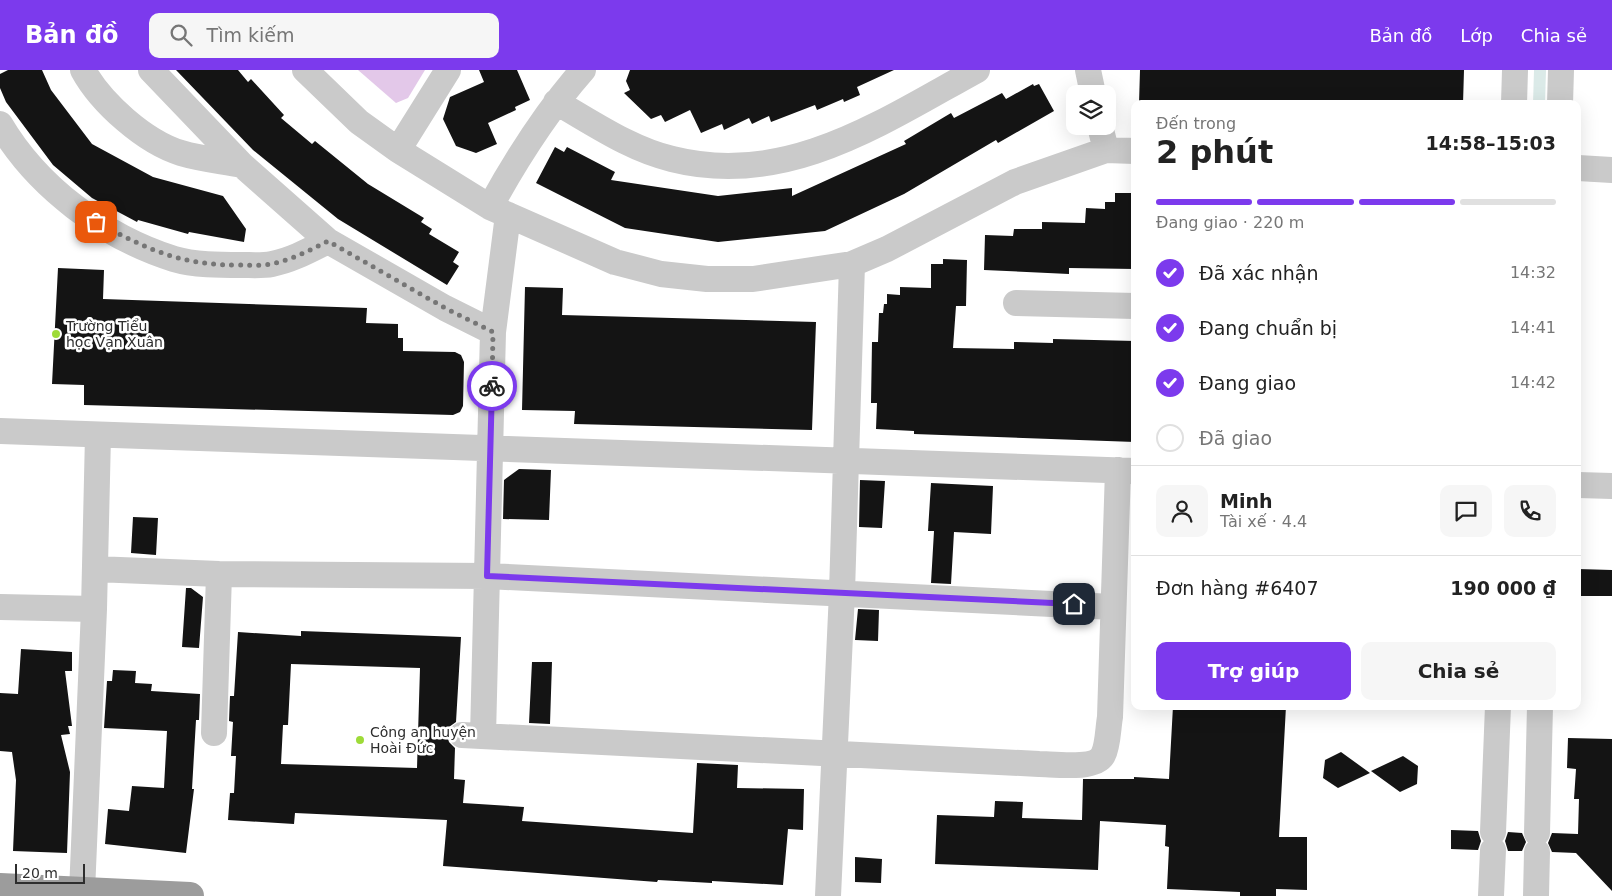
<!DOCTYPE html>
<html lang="vi">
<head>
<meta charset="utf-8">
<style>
	body { margin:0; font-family:"DejaVu Sans",sans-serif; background:#f6f6f6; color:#222; height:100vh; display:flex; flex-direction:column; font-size:19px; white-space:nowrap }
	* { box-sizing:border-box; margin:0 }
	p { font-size:16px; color:#767676 }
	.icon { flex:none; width:28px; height:28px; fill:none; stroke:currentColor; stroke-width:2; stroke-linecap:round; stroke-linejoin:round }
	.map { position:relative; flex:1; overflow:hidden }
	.panel { position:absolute; left:1131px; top:30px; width:450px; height:610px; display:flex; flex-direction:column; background:#fff; border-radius:10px; box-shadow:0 5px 20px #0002 }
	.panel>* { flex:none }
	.controls { position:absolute; left:1066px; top:15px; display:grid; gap:10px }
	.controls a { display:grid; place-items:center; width:50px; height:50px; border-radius:10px; background:#fff; box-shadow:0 5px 20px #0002; font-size:25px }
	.scale { position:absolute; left:15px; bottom:12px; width:70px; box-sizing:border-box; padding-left:5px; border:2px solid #2d2d2d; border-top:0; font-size:14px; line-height:18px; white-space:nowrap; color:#2d2d2d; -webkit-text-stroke:4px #fff; paint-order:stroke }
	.pin { position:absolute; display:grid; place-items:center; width:42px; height:42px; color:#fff; margin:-21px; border-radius:10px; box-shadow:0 2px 8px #0006 }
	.courier { position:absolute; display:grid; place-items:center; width:50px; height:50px; margin:-25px; border:4px solid #7c3aed; border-radius:50%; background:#fff; color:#222; box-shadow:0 1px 6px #0007 }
	.overview em { font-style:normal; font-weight:700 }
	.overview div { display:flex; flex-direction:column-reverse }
	.overview { display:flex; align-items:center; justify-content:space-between; height:85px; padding:0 25px }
	h1 { font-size:32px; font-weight:700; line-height:38px }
	.bar { display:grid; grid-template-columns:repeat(4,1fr); gap:8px 5px; align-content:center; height:60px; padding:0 25px }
	.bar i { height:6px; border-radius:4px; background:#e0e0e0 }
	.bar .active { background:#7c3aed }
	.bar p { grid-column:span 4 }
	.line { display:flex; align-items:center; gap:12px; padding:0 25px; border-top:1px solid #e0e0e0 }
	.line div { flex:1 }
	.round { display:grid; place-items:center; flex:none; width:52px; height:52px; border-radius:10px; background:#f6f6f6 }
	ol { padding:0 25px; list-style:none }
	li { display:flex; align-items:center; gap:15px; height:55px }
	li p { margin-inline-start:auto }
	li .icon { padding:5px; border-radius:50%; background:#7c3aed; color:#fff; stroke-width:4 }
	li:last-child { color:#767676 }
	li i { width:28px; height:28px; border:2px solid #e0e0e0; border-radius:50% }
	.button { display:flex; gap:10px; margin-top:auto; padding:10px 25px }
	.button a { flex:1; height:58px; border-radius:10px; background:#7c3aed; color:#fff; font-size:20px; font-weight:700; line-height:58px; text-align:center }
	.button a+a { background:#f6f6f6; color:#222 }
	header { display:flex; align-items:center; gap:30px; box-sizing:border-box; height:70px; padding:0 25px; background:#7c3aed; color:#fff }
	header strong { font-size:24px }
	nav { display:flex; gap:28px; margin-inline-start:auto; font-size:18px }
	.search { width:350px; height:45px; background:#f6f6f6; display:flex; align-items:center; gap:12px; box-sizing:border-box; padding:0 18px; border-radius:10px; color:#767676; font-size:19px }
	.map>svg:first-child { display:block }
	.green { fill:#dbeae8 }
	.water { fill:#e3c8e9 }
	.building { fill:#141414; fill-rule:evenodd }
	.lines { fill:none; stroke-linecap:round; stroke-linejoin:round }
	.minor { stroke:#cacaca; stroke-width:26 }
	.trunk { stroke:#9c9c9c; stroke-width:28 }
	.done { stroke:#767676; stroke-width:5; stroke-dasharray:0 9 }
	.route { stroke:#7c3aed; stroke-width:6 }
	.poi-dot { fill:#9edb38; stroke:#fff; stroke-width:2 }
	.labels { text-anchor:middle; stroke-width:5; stroke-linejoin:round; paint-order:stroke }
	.poi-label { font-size:14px; fill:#2d2d2d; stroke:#fff; text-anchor:start }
</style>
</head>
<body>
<header>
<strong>Bản đồ</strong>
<div class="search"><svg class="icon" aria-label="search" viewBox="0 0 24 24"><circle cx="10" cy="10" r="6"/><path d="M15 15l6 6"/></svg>Tìm kiếm</div>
<nav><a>Bản đồ</a><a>Lớp</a><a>Chia sẻ</a></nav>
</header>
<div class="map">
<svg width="1612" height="826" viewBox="0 0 1612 826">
	<rect width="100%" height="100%" fill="#fff"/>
	<path class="green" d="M 1534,0 L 1546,0 L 1545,34 L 1533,34 Z"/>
	<path class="water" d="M 358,0 L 425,0 L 408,28 L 396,33 Z"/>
	<path class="building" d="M 8,0 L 42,0 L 51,20 L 92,74 L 153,107 L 223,126 L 246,159 L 244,172 L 189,162 L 188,164 L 138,150 L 137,152 L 92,128 L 53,95 L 6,32 L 0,18 L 0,4 Z
		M 176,0 L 238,0 L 248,12 L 251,9 L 284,45 L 281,48 L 312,74 L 315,71 L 368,114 L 424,148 L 421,152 L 432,159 L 429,164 L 459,182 L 453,192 L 459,196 L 447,215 L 338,149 L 253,80 Z
		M 479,0 L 517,0 L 530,30 L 515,37 L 516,40 L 488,53 L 497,74 L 476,83 L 456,76 L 443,49 L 450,27 L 484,12 Z
		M 630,0 L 894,0 L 857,17 L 860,25 L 844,32 L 843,29 L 817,40 L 815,35 L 771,52 L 769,46 L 752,54 L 749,48 L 724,60 L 722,54 L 701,63 L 690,40 L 665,52 L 661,45 L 651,49 L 624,23 L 630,20 L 626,11 Z
		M 1140,0 L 1464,0 L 1463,34 L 1139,34 Z
		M 1033,14 L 1034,16 L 1039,14 L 1054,41 L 998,73 L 996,70 L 904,124 L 825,161 L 718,172 L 625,158 L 536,113 L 555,77 L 564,82 L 567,77 L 615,102 L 611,110 L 718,126 L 792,118 L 792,126 L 906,74 L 904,71 L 951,43 L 954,48 L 1002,23 L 1006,29 Z
		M 1115,123 L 1135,123 L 1135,199 L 1069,198 L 1069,204 L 984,200 L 985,165 L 1013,166 L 1014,159 L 1042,159 L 1042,152 L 1085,153 L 1086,138 L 1105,139 L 1105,132 L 1115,132 Z
		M 943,189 L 967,190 L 966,236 L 956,236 L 953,278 L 1014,279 L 1014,272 L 1053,273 L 1053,269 L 1135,271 L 1135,372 L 914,364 L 914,361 L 876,359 L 877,333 L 871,333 L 872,272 L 878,272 L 879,243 L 883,243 L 884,234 L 887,234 L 887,224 L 900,225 L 900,217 L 931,218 L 931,194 L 943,194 Z
		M 58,198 L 104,200 L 103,229 L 367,238 L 366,253 L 398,254 L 398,268 L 403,268 L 403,281 L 455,282 L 461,285 L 464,292 L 463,336 L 460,342 L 453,345 L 84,335 L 84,315 L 52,314 Z
		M 525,217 L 563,218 L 562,245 L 816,252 L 812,360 L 574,354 L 575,341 L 522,340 Z
		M 519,399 L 551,400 L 549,450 L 503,449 L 504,410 Z
		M 860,410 L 885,411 L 882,458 L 859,457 Z
		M 931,413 L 993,416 L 991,464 L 954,462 L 951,514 L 931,513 L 934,461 L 928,461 Z
		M 133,447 L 158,448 L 156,485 L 131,483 Z
		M 1578,499 L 1612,500 L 1612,526 L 1578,526 Z
		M 186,518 L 191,518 L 203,527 L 199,578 L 182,577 Z
		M 858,539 L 879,540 L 878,571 L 855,570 Z
		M 301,561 L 461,567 L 456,652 L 449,657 L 447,665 L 449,672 L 455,678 L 454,709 L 465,710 L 463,733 L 524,737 L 522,751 L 693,763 L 697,693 L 738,695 L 737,718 L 804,719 L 803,760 L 788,759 L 783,815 L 712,811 L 712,813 L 658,810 L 657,812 L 443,796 L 447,750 L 295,743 L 294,754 L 228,750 L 230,723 L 234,723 L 236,686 L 231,686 L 233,652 L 229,651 L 230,626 L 234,626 L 238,562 L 301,566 ZM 291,594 L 420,598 L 417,698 L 281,694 L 283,655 L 288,655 Z
		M 21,579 L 72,582 L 72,601 L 65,601 L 72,656 L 68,656 L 70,664 L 61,665 L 70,702 L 67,783 L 13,781 L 16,710 L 12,682 L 0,681 L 0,623 L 18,624 Z
		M 532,592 L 552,592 L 550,654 L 529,653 Z
		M 113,600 L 136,601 L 135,613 L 152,614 L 151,621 L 200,624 L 199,650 L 196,650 L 192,719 L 194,719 L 186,783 L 105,774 L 108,739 L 129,741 L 132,716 L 164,718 L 167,661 L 104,658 L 107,611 L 112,611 Z
		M 1173,636 L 1286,636 L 1279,767 L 1307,767 L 1307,820 L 1276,819 L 1276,826 L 1240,826 L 1240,822 L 1167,819 L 1169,777 L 1165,776 L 1166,755 L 1100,751 L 1098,800 L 935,794 L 937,745 L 994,747 L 995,731 L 1023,732 L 1022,748 L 1082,750 L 1083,709 L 1134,709 L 1134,707 L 1169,709 Z
		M 1568,668 L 1612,669 L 1612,821 L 1576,783 L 1552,782 L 1548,773 L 1552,763 L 1578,764 L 1579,729 L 1574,729 L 1576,699 L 1567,698 Z
		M 1341,682 L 1370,703 L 1338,718 L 1323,708 L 1325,690 Z
		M 1403,686 L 1418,696 L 1417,714 L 1400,722 L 1371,701 Z
		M 1451,760 L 1478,761 L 1481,771 L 1478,780 L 1451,779 Z
		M 1508,762 L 1522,763 L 1526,772 L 1522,781 L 1508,781 L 1505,771 Z
		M 855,787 L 882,789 L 881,813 L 855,812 Z"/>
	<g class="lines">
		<path class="minor" d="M 83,0 C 101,33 145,72 181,83 C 201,89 222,91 242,95
			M 151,0 L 242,95 L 328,171 L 445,238 L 493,262
			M 305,0 L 359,52 L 398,80 L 490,137 L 615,192 L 661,204 L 707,209 L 753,209 L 852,194 L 887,179 L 1015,112 L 1106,80 L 1135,81
			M 1088,0 L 1093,24
			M 556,32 C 593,53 630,79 672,89 C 787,118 882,52 977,0
			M 1514,34 L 1515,0
			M 1560,34 L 1561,0
			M 0,54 C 37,117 104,167 174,189 C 194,195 220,195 242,195 C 251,195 262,196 272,194 C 292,190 310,180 328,171
			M 1100,56 L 1106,80
			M 398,80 L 448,0
			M 1578,98 L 1612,100
			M 490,137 C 517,88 546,42 583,0
			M 1016,233 L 1135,236
			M 0,361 L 1135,401
			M 1578,415 L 1612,416
			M 95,499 L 219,504 L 487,506 L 1113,537
			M 0,537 L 94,539
			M 214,663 L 219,504
			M 462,665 L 1039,694 C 1053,694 1095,700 1103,685 C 1108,676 1108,658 1110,647 L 1118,400
			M 483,666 L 493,262 L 508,145
			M 1493,762 L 1498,636
			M 1537,763 L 1540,636
			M 82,822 L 94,539 L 98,365
			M 828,826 L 842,522 L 852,194
			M 1491,826 L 1493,780
			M 1536,826 L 1537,782"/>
		<path class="trunk" d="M 0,817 L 190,826"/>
	</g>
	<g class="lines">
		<path class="done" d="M 96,152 C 147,179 181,196 241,195 C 251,195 262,196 271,194 C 292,190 310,180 328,171 L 445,238 L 493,262 L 492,316"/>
		<path class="route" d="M 492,316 L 487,506 L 1074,534"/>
	</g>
	<g class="poi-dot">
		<circle cx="56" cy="264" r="5"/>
		<circle cx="360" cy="670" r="5"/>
	</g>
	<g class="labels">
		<g class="poi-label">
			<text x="66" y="261">Trường Tiểu<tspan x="66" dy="16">học Vạn Xuân</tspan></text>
			<text x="370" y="667">Công an huyện<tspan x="370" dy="16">Hoài Đức</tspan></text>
		</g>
	</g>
</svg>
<div class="controls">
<a><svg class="icon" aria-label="layers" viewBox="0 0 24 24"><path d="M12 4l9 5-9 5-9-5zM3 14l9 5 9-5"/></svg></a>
</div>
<div class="scale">20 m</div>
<div class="pin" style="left:96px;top:152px;background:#ea580c"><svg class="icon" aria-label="bag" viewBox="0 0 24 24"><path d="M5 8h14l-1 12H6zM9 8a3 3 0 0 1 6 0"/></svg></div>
<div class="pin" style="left:1074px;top:534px;background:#1f2937"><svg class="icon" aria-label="home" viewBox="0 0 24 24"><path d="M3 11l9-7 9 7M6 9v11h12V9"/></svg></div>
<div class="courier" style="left:492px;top:316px"><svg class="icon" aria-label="bike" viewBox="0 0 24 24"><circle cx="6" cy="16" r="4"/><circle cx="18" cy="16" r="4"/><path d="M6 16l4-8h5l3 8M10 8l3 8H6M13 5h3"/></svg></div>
<section class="panel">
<div class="overview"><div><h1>2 phút</h1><p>Đến trong</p></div><em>14:58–15:03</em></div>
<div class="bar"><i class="active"></i><i class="active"></i><i class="active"></i><i></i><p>Đang giao · 220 m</p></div>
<ol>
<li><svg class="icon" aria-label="check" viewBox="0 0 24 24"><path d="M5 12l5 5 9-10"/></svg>Đã xác nhận<p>14:32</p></li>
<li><svg class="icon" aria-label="check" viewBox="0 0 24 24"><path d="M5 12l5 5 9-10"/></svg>Đang chuẩn bị<p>14:41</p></li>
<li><svg class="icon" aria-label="check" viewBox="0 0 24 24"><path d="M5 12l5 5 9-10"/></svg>Đang giao<p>14:42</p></li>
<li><i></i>Đã giao</li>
</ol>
<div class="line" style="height:90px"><a class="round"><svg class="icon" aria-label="person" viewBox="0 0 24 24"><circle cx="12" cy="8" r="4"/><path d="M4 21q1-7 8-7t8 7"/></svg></a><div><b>Minh</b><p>Tài xế · 4.4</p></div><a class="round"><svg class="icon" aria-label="chat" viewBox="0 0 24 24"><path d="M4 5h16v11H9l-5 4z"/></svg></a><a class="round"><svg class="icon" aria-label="phone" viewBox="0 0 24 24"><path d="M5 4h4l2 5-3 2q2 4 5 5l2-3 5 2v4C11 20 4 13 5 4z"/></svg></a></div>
<div class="line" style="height:65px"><div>Đơn hàng #6407</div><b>190 000 ₫</b></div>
<div class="button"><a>Trợ giúp</a><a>Chia sẻ</a></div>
</section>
</div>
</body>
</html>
